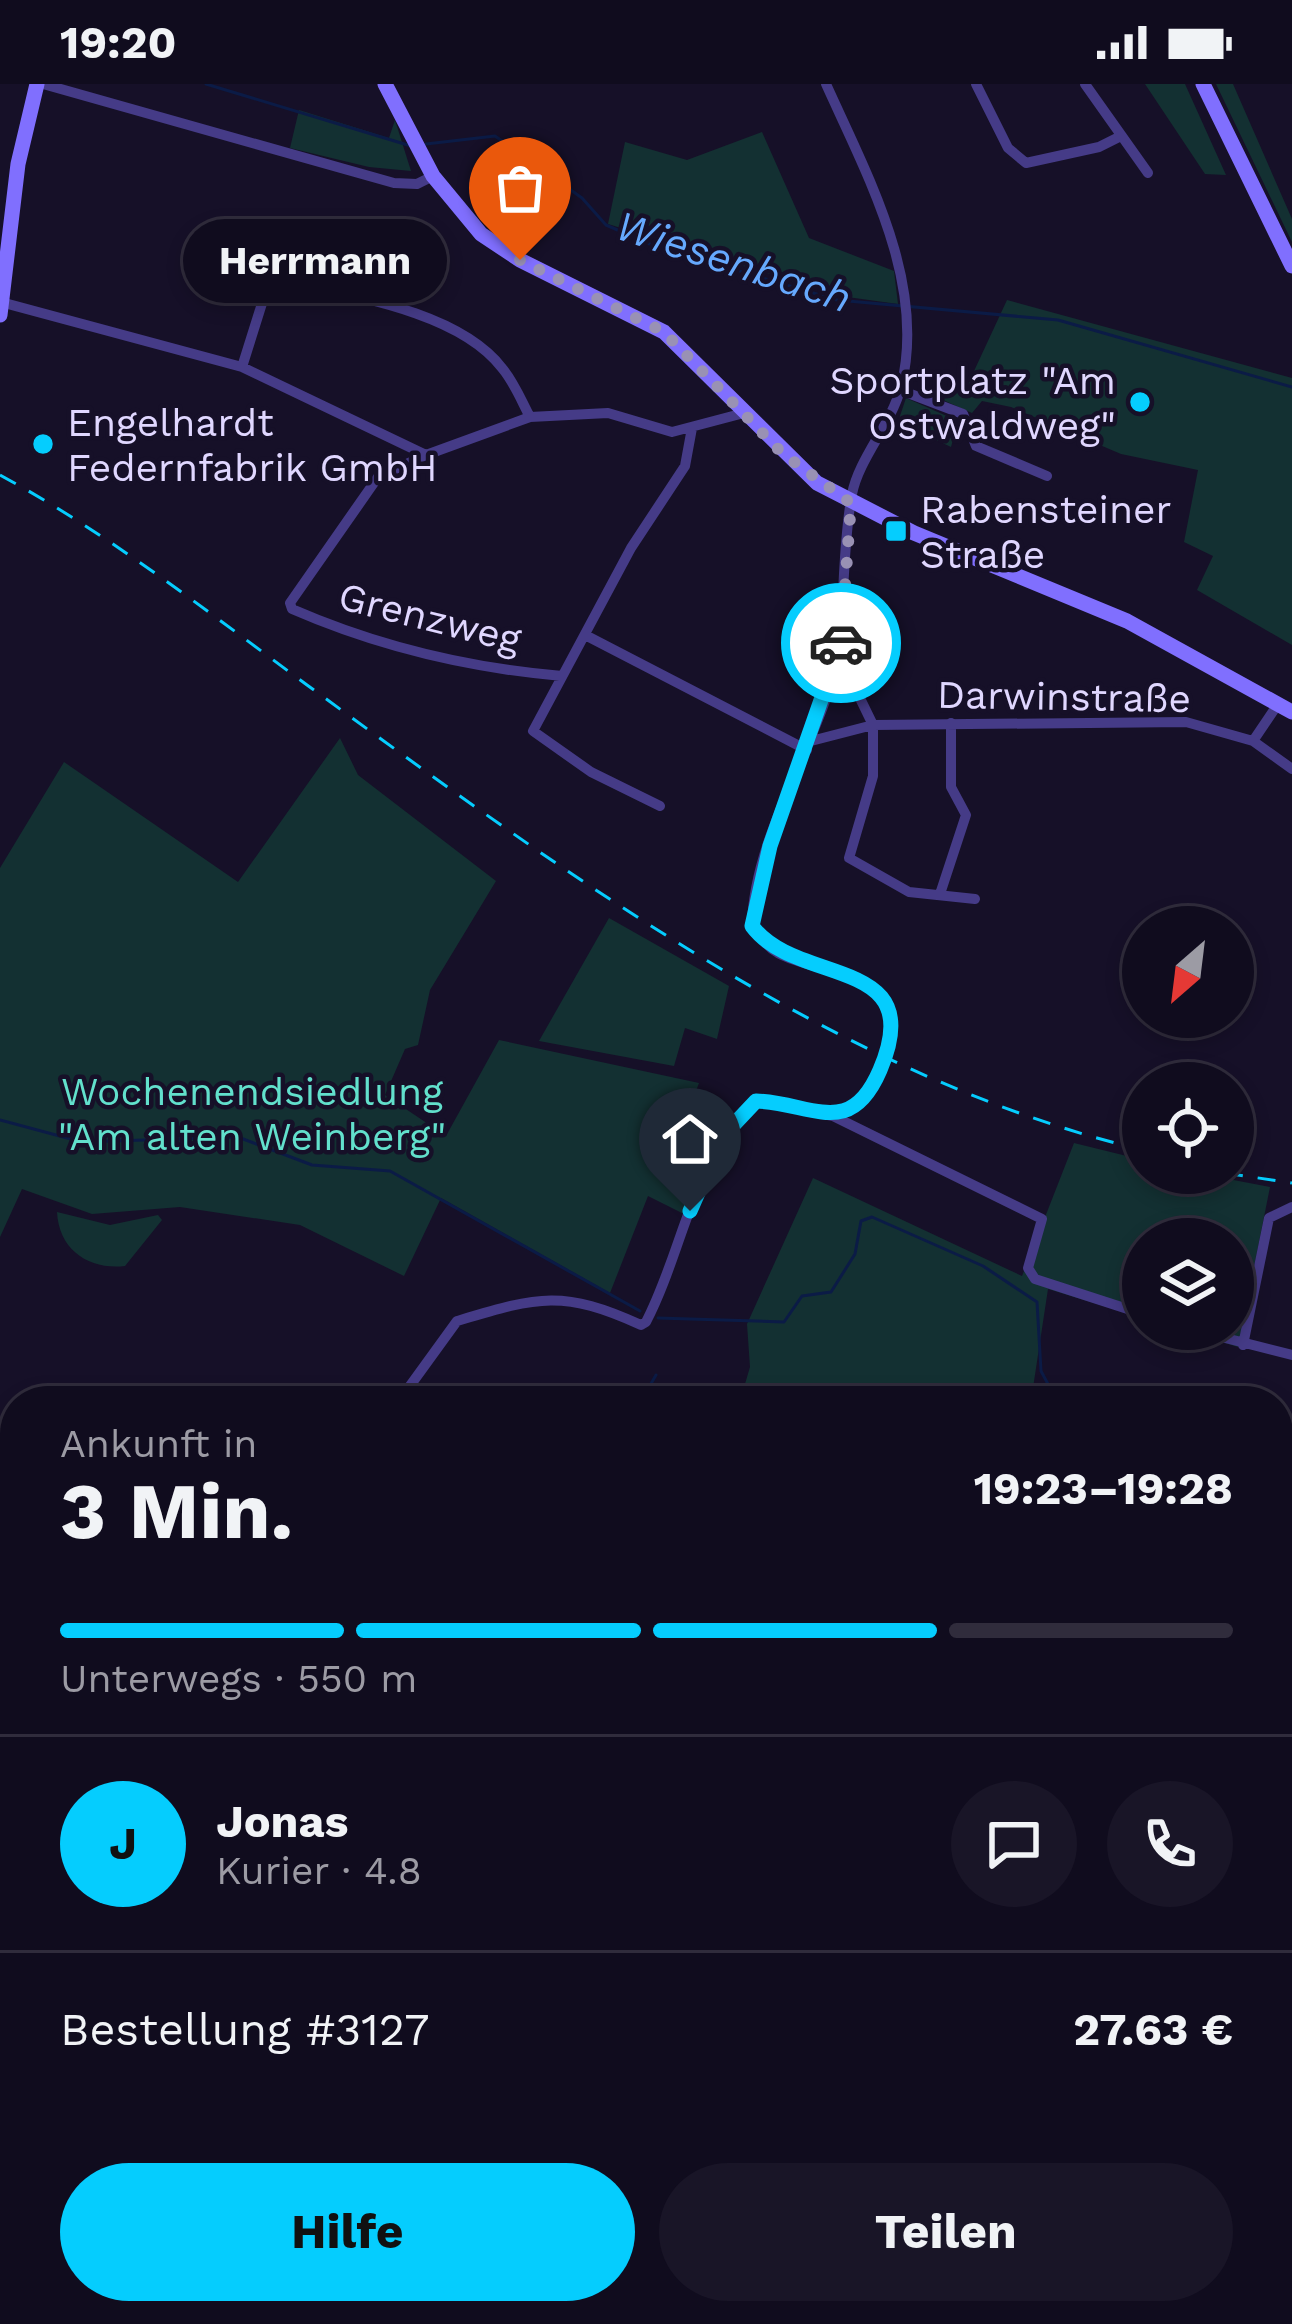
<!DOCTYPE html>
<html lang="de">
<head>
<meta charset="utf-8">
<style>
	body { margin:0; font-family:"Work Sans",sans-serif; background:#191527; color:#f1f3f6; height:100vh; display:flex; flex-direction:column; font-size:45px; white-space:nowrap }
	* { box-sizing:border-box; margin:0 }
	p { font-size:39px; color:#9c9ba4 }
	.icon { flex:none; width:66px; height:66px; fill:none; stroke:currentColor; stroke-width:2; stroke-linecap:round; stroke-linejoin:round }
	.map { position:relative; flex:1; overflow:hidden }
	.details { position:absolute; left:0px; top:1302px; width:1293px; height:939px; display:flex; flex-direction:column; background:#100c1e; border-radius:48px 48px 0 0; box-shadow:0 6px 18px #0003,0 0 0 3px #302c3c }
	.details>* { flex:none }
	.needle { width:78px; rotate:208deg }
	.fabs { position:absolute; left:1122px; top:822px; display:grid; gap:24px }
	.fabs a { display:grid; place-items:center; width:132px; height:132px; border-radius:50%; background:#100c1e; box-shadow:0 6px 18px #0003,0 0 0 3px #302c3c; font-size:60px }
	.pin { position:absolute; display:grid; place-items:center; width:102px; height:102px; color:#fff; margin:-123px -51px; border-radius:50% 50% 50% 0; rotate:-45deg; box-shadow:0 0 12px #0007 }
	.pin .icon { rotate:45deg }
	.courier { position:absolute; display:grid; place-items:center; width:120px; height:120px; margin:-60px; border:9px solid #05cdfe; border-radius:50%; background:#fff; color:#222; box-shadow:0 3px 15px #0007 }
	.bubble { position:absolute; height:84px; border-radius:42px; background:#100c1e; box-shadow:0 6px 18px #0003,0 0 0 3px #302c3c; font-size:39px; font-weight:700; line-height:84px; text-align:center }
	.headline em { font-style:normal; font-weight:700 }
	.headline div { display:flex; flex-direction:column-reverse }
	.headline { display:flex; align-items:center; justify-content:space-between; height:204px; padding:0 60px }
	h1 { font-size:78px; font-weight:700; line-height:90px }
	.bar { display:grid; grid-template-columns:repeat(4,1fr); gap:18px 12px; align-content:center; height:144px; padding:0 60px }
	.bar i { height:15px; border-radius:9px; background:#302c3c }
	.bar .on { background:#05cdfe }
	.bar p { grid-column:span 4 }
	.line { display:flex; align-items:center; gap:30px; padding:0 60px; border-top:3px solid #302c3c }
	.line div { flex:1 }
	.round { display:grid; place-items:center; flex:none; width:126px; height:126px; border-radius:63px; background:#191527 }
	.action { display:flex; gap:24px; margin-top:auto; padding:24px 60px }
	.action a { flex:1; height:138px; border-radius:72px; background:#05cdfe; color:#111; font-size:48px; font-weight:700; line-height:138px; text-align:center }
	.action a+a { background:#191527; color:#f1f3f6 }
	.status { display:flex; justify-content:space-between; align-items:center; height:84px; padding:0 60px; background:#100c1e; direction:ltr }
	.status svg { height:33px; fill:currentColor }
	.map>svg:first-child { display:block }
	.green { fill:#133032 }
	.lines { fill:none; stroke-linecap:round; stroke-linejoin:round }
	.stream { stroke:#0b1b46; stroke-width:3 }
	.street { stroke:#453b87; stroke-width:10 }
	.secondary { stroke:#806ffe; stroke-width:15 }
	.rail { stroke:#05cdfe; stroke-width:3; stroke-dasharray:18 15; stroke-linecap:butt }
	.done { stroke:#9991b4; stroke-width:12; stroke-dasharray:0 21.6 }
	.route { stroke:#05cdfe; stroke-width:15 }
	.poi-dot { fill:#05cdfe; stroke:#161028; stroke-width:4.5 }
	.labels { text-anchor:middle; stroke-width:9; stroke-linejoin:round; paint-order:stroke }
	.poi-label { font-size:39px; fill:#e0d7ff; stroke:#161028; text-anchor:start }
	.street-label { font-size:39px; fill:#e0d7ff; stroke:#161028 }
	.park-label { font-size:39px; fill:#62e0cc; stroke:#161028 }
	.water-label { font-size:42px; font-style:italic; fill:#66a9fe; stroke:#161028 }
</style>
</head>
<body>
<div class="status"><b>19:20</b><svg viewBox="0 0 49 12"><path d="M0 12V9h3v3zM5 12V6h3v6zM10 12V3h3v9zM15 12V0h3v12zM26 1h20v11H26zM47 4h2v5h-2z"/></svg></div>
<div class="map">
<svg width="1292" height="2240" viewBox="0 0 1292 2240">
	<rect width="100%" height="100%" fill="#161028"/>
	<path class="green" d="M 1145,0 L 1185,0 L 1226,91 L 1205,90 Z
		M 1216,0 L 1233,0 L 1292,135 L 1292,158 Z
		M 299,26 L 389,54 L 395,36 L 411,87 L 369,83 L 290,64 Z
		M 762,48 L 809,154 L 894,187 L 898,220 L 840,212 L 608,140 L 625,58 L 687,76 Z
		M 1007,216 L 1292,294 L 1292,561 L 1197,506 L 1213,472 L 1184,458 L 1198,386 L 1121,370 L 1011,323 L 982,317 L 972,329 L 943,316 L 953,294 L 968,300 Z
		M 906,314 L 958,337 L 951,363 L 898,338 Z
		M 340,654 L 358,691 L 496,797 L 430,906 L 418,961 L 405,965 L 385,1011 L 446,1052 L 499,956 L 699,999 L 676,1060 L 708,1073 L 684,1130 L 648,1112 L 610,1209 L 441,1114 L 404,1192 L 300,1141 L 180,1123 L 92,1130 L 22,1105 L 0,1153 L 0,784 L 64,678 L 238,798 Z
		M 609,834 L 729,902 L 717,955 L 685,944 L 674,982 L 539,957 Z
		M 1074,1059 L 1143,1076 L 1143,1089 L 1197,1089 L 1270,1103 L 1238,1263 L 1179,1245 L 1233,1245 L 1233,1155 L 1143,1155 L 1143,1234 L 1048,1205 L 1031,1317 L 917,1317 L 887,1306 L 881,1317 L 740,1317 L 750,1283 L 747,1240 L 813,1094 L 1022,1192 Z
		M 57,1128 L 110,1141 L 158,1131 L 162,1136 L 125,1182 C 90,1186 59,1167 57,1128 Z
		M 1278,1485 L 1292,1495 L 1292,2002 L 1278,1987 Z
		M 15,1744 L 15,1882 L 0,1865 L 0,1760 Z
		M 0,1877 L 15,1894 L 15,2226 L 1278,2226 L 1278,2002 L 1292,2018 L 1292,2240 L 0,2240 Z"/>
	<g class="lines">
		<path class="stream" d="M 206,0 L 411,62
			M 426,60 L 495,52 L 582,114 L 606,141 L 652,161 L 837,216 L 1058,236 L 1292,303
			M 0,1036 L 82,1058 L 238,1053 L 312,1081 L 390,1087 L 640,1227
			M 658,1234 L 784,1238 L 802,1212 L 831,1208 L 855,1170 L 861,1137 L 872,1133 L 983,1182 L 1037,1218 L 1041,1287 L 1057,1317
			M 641,1317 L 656,1291
			M 1278,1366 L 1292,1367
			M 1177,2226 L 1192,2240
			M 425,2240 L 430,2226"/>
		<path class="street" d="M 43,0 L 394,99 L 417,100 L 433,92
			M 826,0 C 868,93 927,200 901,303 C 891,341 859,374 852,410 C 839,480 849,549 825,617 C 800,687 753,767 752,842 C 759,852 766,862 778,869 C 825,894 917,885 886,971 C 874,1003 863,1018 833,1032
			M 976,0 L 1008,64 L 1026,79 L 1099,63 L 1121,52
			M 1085,0 L 1148,89
			M 1,218 L 242,283 L 426,371
			M 242,283 L 270,194 C 338,210 456,224 502,284 C 514,298 521,316 530,333
			M 900,306 L 963,330 L 976,362 L 1047,392
			M 587,552 L 807,666
			M 840,573 L 873,641 L 873,692 L 849,774 L 909,808 L 975,815
			M 562,592 C 469,584 377,562 292,525 L 290,519 L 378,393 L 426,371 L 530,333 L 608,329 L 672,348 L 744,329
			M 811,657 L 873,641 L 1186,638 L 1253,657 L 1292,685
			M 1253,657 L 1278,620
			M 660,722 L 591,688 L 533,647 L 631,464 L 685,382 L 692,344
			M 940,810 L 966,731 L 951,703 L 951,639
			M 1190,1245 L 1292,1271
			M 1243,1261 L 1269,1134 L 1292,1123
			M 399,1317 L 457,1237 C 538,1213 562,1205 641,1241 L 646,1238 C 684,1165 692,1074 756,1017 L 833,1032 L 1042,1135 L 1028,1184 L 1035,1195 L 1143,1230
			M 0,1520 L 15,1520
			M 0,1736 L 15,1717"/>
		<path class="secondary" d="M 385,0 L 433,92 L 481,150 L 520,176 L 664,248 L 817,399 L 914,449 L 1127,537 L 1292,628
			M 1203,0 L 1292,182
			M 0,231 L 18,80 L 37,0"/>
		<path class="rail" d="M 0,391 C 109,450 208,528 307,601 C 558,784 836,993 1143,1066
			M 1225,1089 L 1292,1099"/>
	</g>
	<g class="lines">
		<path class="done" d="M 520,176 L 664,248 L 783,370 L 851,419 L 841,559"/>
		<path class="route" d="M 690,1127 L 723,1052 L 756,1017 C 812,1019 850,1056 880,986 C 930,870 797,903 752,842 L 770,762 L 841,559"/>
	</g>
	<g class="poi-dot">
		<circle cx="1140" cy="318" r="12"/>
		<circle cx="43" cy="360" r="12"/>
		<rect x="884" y="435" width="24" height="24" rx="6"/>
	</g>
	<g class="labels">
		<g class="poi-label">
			<text x="1116" y="310" text-anchor="end">Sportplatz "Am<tspan x="1116" dy="45">Ostwaldweg"</tspan></text>
			<text x="67" y="352">Engelhardt<tspan x="67" dy="45">Federnfabrik GmbH</tspan></text>
			<text x="920" y="439">Rabensteiner<tspan x="920" dy="45">Straße</tspan></text>
		</g>
		<g class="street-label">
			<text transform="translate(430 533) rotate(14)" y="14">Grenzweg</text>
			<text transform="translate(1064 612) rotate(1)" y="14">Darwinstraße</text>
		</g>
		<g class="park-label">
			<text x="252" y="1021">Wochenendsiedlung<tspan x="252" dy="45">"Am alten Weinberg"</tspan></text>
		</g>
		<g class="water-label">
			<text transform="translate(734 177) rotate(18)" y="15">Wiesenbach</text>
		</g>
	</g>
</svg>
<div class="fabs">
<a><svg class="needle" viewBox="-14 -14 28 28"><path d="M0-13l5 13h-10z" fill="#e53935"/><path d="M0 13l5-13h-10z" fill="#9c9ba4"/></svg></a>
<a><svg class="icon" aria-label="locate" viewBox="0 0 24 24"><circle cx="12" cy="12" r="6"/><path d="M12 2v4M12 18v4M2 12h4M18 12h4"/></svg></a>
<a><svg class="icon" aria-label="layers" viewBox="0 0 24 24"><path d="M12 4l9 5-9 5-9-5zM3 14l9 5 9-5"/></svg></a>
</div>
<div class="pin" style="left:520px;top:176px;background:#ea580c"><svg class="icon" aria-label="bag" viewBox="0 0 24 24"><path d="M5 8h14l-1 12H6zM9 8a3 3 0 0 1 6 0"/></svg></div>
<div class="pin" style="left:690px;top:1127px;background:#1f2937"><svg class="icon" aria-label="home" viewBox="0 0 24 24"><path d="M3 11l9-7 9 7M6 9v11h12V9"/></svg></div>
<div class="courier" style="left:841px;top:559px"><svg class="icon" aria-label="car" viewBox="0 0 24 24"><path d="M5 17H2v-5l4-1 3-4h7l3 4 3 1v5h-3M9 17h6M6 11h13"/><circle cx="7" cy="17" r="2"/><circle cx="17" cy="17" r="2"/></svg></div>
<div class="bubble" style="left:183px;top:135px;width:264px">Herrmann</div>
<section class="details">
<div class="headline"><div><h1>3 Min.</h1><p>Ankunft in</p></div><em>19:23–19:28</em></div>
<div class="bar"><i class="on"></i><i class="on"></i><i class="on"></i><i></i><p>Unterwegs · 550 m</p></div>
<div class="line" style="height:216px"><b class="round" style="background:#05cdfe;color:#111">J</b><div><b>Jonas</b><p>Kurier · 4.8</p></div><a class="round"><svg class="icon" aria-label="chat" viewBox="0 0 24 24"><path d="M4 5h16v11H9l-5 4z"/></svg></a><a class="round"><svg class="icon" aria-label="phone" viewBox="0 0 24 24"><path d="M5 4h4l2 5-3 2q2 4 5 5l2-3 5 2v4C11 20 4 13 5 4z"/></svg></a></div>
<div class="line" style="height:156px"><div>Bestellung #3127</div><b>27.63 €</b></div>
<div class="action"><a>Hilfe</a><a>Teilen</a></div>
</section>
</div>
</body>
</html>
